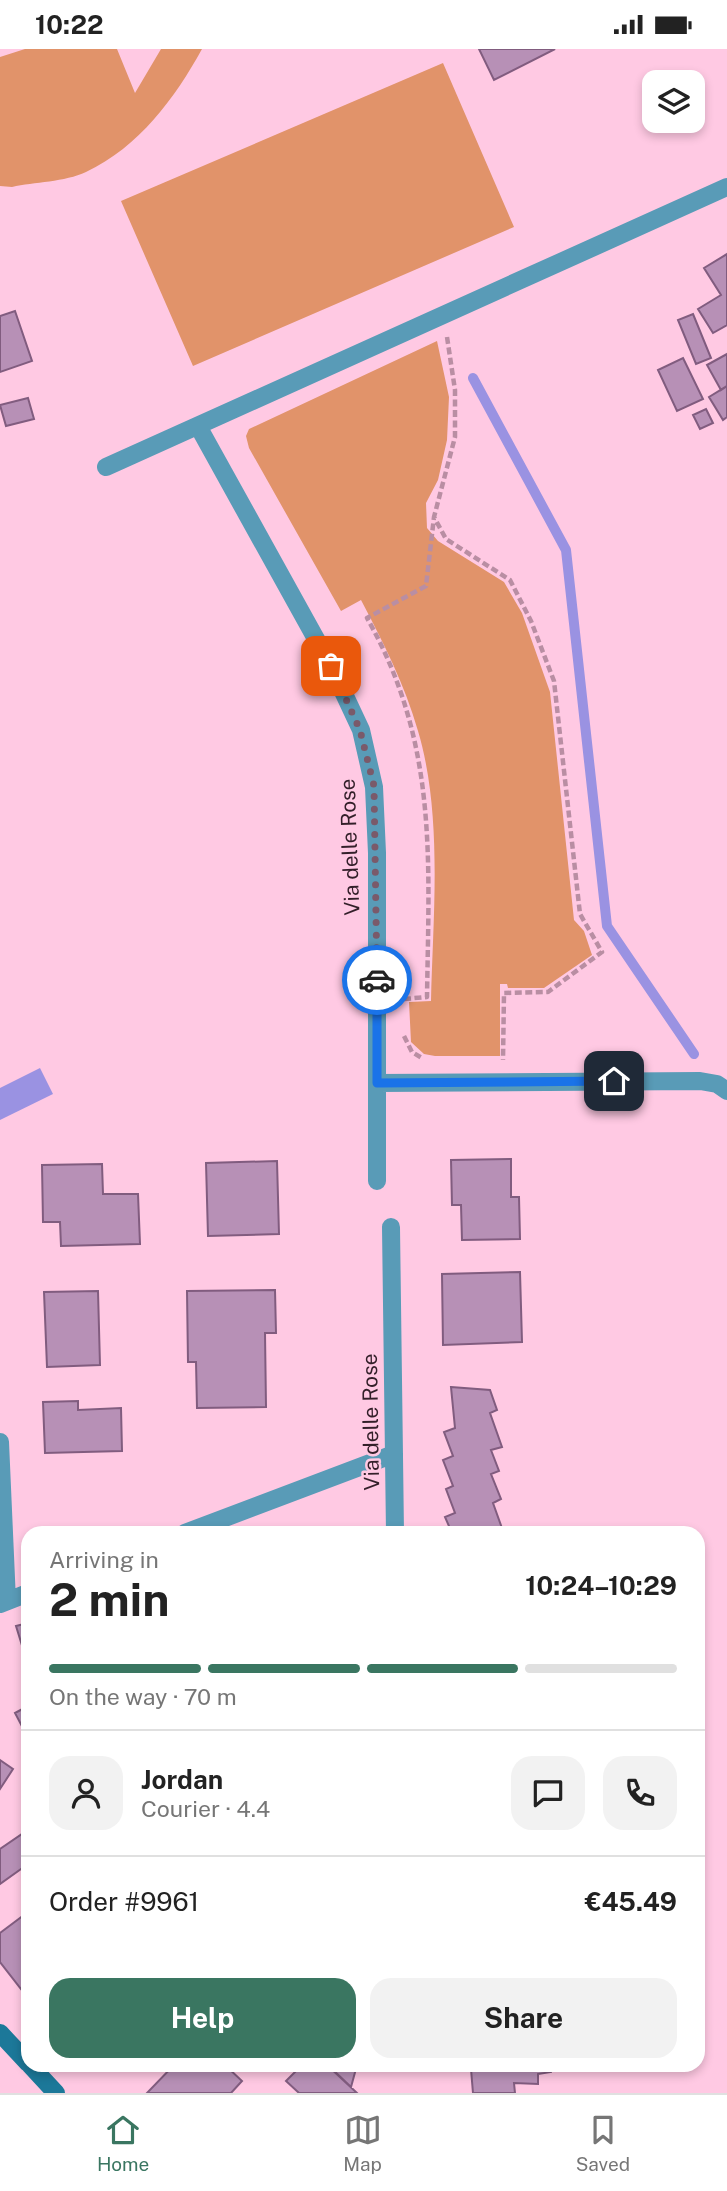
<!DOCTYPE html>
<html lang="en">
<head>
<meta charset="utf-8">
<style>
	body { margin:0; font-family:"Public Sans",sans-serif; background:#f2f2f2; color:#222; height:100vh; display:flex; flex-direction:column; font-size:26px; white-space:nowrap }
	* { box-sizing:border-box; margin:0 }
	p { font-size:23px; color:#767676 }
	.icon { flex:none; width:38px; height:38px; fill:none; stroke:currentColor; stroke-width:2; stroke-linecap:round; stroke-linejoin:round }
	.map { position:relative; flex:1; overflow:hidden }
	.panel { position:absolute; left:21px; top:1477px; width:684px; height:546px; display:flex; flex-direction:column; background:#fff; border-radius:21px; box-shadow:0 4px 10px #0003 }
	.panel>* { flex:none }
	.tools { position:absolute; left:642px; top:21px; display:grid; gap:14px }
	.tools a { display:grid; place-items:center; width:63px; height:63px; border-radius:14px; background:#fff; box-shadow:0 4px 10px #0003; font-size:35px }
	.pin { position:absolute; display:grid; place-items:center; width:60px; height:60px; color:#fff; margin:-30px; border-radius:14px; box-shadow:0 4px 10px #0006 }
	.courier { position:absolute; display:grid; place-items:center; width:70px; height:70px; margin:-35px; border:5px solid #1a73e8; border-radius:50%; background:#fff; color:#222; box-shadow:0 2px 9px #0007 }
	.overview em { font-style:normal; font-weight:700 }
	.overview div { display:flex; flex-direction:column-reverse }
	.overview { display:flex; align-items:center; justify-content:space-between; height:119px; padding:0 28px }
	h1 { font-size:46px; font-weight:700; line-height:52px }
	.bar { display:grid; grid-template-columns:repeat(4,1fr); gap:10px 7px; align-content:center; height:84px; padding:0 28px }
	.bar i { height:9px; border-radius:5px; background:#e0e0e0 }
	.bar .active { background:#3a7661 }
	.bar p { grid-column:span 4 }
	.line { display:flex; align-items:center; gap:18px; padding:0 28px; border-top:2px solid #e0e0e0 }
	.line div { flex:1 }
	.round { display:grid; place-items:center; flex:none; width:74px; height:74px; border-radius:21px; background:#f2f2f2 }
	.button { display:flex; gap:14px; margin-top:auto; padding:14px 28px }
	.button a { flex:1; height:80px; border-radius:21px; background:#3a7661; color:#fff; font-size:28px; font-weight:700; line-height:80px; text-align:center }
	.button a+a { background:#f2f2f2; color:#222 }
	.status { display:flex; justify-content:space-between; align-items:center; height:49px; padding:0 35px; background:#fff; direction:ltr }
	.status svg { height:19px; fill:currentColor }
	.tab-bar { display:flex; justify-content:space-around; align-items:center; height:98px; border-top:2px solid #e0e0e0; background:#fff; font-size:19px; color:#767676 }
	.tab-bar a { display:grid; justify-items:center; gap:4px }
	.tab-bar .active { color:#3a7661 }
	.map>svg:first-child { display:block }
	.green { fill:#e1936a }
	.water { fill:#9a92e2 }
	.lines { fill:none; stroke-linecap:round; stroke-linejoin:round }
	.stream { stroke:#9a92e2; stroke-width:10 }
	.building { fill:#b790b6; stroke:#815c7f; stroke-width:2 }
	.path { stroke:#b98ea3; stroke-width:4.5; stroke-dasharray:7 3.5; stroke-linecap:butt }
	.minor { stroke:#599bb7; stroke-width:18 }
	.secondary { stroke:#1c7899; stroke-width:18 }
	.done { stroke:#7a5a6a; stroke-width:7; stroke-dasharray:0 12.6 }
	.route { stroke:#1a73e8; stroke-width:9 }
	.labels { text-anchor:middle; stroke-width:5; stroke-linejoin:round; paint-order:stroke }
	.street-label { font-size:21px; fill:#331f29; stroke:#ffc9e3 }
</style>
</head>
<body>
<div class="status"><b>10:22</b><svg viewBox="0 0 49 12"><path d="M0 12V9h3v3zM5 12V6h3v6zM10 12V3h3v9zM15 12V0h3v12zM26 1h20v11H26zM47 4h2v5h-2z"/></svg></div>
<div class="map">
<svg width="727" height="2044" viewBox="0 0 727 2044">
	<rect width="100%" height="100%" fill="#ffc9e3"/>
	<path class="green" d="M 25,0 L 117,0 L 135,44 L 161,0 L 202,0 C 175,49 139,98 86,123 C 65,133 34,133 12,138 L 0,137 L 0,8 Z
		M 443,14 L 514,178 L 193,317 L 121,152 Z
		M 437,292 L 449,348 L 447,391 L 438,431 L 426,454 L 427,479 L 438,492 L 504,533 L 522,564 L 550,643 L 574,871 L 584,882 L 592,906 L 544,939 L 508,939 L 507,935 L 500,935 L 500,1007 L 435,1007 L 424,1005 L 411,993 L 409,953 L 431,952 C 433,866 443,766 418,682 C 405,636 383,593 361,551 L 341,562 L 249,399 L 246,387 L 249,380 Z"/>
	<path class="water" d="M 40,1019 L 53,1045 L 0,1071 L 0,1039 Z"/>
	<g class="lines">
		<path class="stream" d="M 473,329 L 566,501 L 607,877 L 694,1005"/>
	</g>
	<path class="building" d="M 479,0 L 555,0 L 494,31 Z
		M 727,205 L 727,276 L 713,284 L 698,260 L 721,246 L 704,219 Z
		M 15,262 L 32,312 L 0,323 L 0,267 Z
		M 693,265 L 711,309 L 696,315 L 678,271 Z
		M 727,305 L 727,337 L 721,341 L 707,316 Z
		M 683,309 L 703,350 L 677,362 L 658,321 Z
		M 727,337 L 727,368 L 723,371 L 709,348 Z
		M 28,349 L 34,370 L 6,377 L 0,356 Z
		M 706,360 L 713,374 L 700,380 L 693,366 Z
		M 511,1110 L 511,1148 L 519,1148 L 520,1190 L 462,1191 L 461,1156 L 452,1156 L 451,1111 Z
		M 277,1112 L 279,1185 L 208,1187 L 206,1114 Z
		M 102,1115 L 103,1145 L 138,1145 L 140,1195 L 61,1197 L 60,1173 L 43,1173 L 42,1116 Z
		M 520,1223 L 522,1293 L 443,1296 L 442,1225 Z
		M 275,1241 L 276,1284 L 265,1284 L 266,1358 L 197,1359 L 196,1313 L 188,1313 L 187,1242 Z
		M 98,1242 L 100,1316 L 47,1318 L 44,1243 Z
		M 451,1338 L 490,1341 L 497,1361 L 490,1364 L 502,1398 L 491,1401 L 499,1422 L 491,1425 L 501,1450 L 493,1454 L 503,1482 L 498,1484 L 452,1484 L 445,1468 L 455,1464 L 446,1440 L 453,1437 L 443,1411 L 453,1407 L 444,1383 L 455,1379 Z
		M 78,1352 L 78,1361 L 121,1359 L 122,1402 L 45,1404 L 43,1353 Z
		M 28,1574 L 28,1616 L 16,1577 Z
		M 28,1657 L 28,1684 L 26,1685 L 15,1664 Z
		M 0,1711 L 13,1720 L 0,1740 Z
		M 22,1785 L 28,1794 L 28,1815 L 0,1835 L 0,1800 Z
		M 28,1863 L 28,1934 L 21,1940 L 0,1913 L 0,1884 Z
		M 174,2016 L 225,2016 L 242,2032 L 231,2044 L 147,2044 Z
		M 302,2016 L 327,2016 L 357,2044 L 299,2044 L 286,2032 Z
		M 330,2016 L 357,2016 L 351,2038 L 330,2018 Z
		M 474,2016 L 551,2016 L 551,2023 L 538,2025 L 538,2035 L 514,2034 L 515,2044 L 473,2044 L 471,2020 Z"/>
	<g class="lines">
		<path class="path" d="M 447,288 L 455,341 L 455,388 L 434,468 L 446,490 L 510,531 L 531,572 L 554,632 L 580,865 L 602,903 L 548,943 L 504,944 L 503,1011
			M 404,950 L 427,948 C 429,810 438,694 367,569 L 426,537 L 434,468
			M 404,987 L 412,1003 L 422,1009"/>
		<path class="minor" d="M 198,377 L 331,617 L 361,681 L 374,738 L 377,804 L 377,1132
			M 106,418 L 727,138
			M 377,1034 L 700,1032 L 717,1035 L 727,1042
			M 391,1178 L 395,1484
			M 0,1393 L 7,1552
			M 185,1484 L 394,1405
			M 0,1555 L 28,1544"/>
		<path class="secondary" d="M 0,1984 L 28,2014
			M 30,2016 L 56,2044"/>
	</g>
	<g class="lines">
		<path class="done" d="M 331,617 L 360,681 L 374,737 L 377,931"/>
		<path class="route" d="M 377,931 L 377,1034 L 614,1032"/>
	</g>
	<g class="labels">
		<g class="street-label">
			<text transform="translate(350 798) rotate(-92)" y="7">Via delle Rose</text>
			<text transform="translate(371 1373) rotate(-91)" y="7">Via delle Rose</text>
		</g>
	</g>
</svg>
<div class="tools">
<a><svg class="icon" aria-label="layers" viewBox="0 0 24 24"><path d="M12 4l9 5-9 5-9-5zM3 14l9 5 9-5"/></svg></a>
</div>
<div class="pin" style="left:331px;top:617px;background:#ea580c"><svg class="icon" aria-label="bag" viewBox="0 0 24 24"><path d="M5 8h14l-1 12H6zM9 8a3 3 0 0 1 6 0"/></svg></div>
<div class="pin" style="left:614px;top:1032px;background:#1f2937"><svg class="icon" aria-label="home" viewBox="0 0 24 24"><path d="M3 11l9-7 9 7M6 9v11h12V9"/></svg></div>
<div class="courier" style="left:377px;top:931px"><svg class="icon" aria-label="car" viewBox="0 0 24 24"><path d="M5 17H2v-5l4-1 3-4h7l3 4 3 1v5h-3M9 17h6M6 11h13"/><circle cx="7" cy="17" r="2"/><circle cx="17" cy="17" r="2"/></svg></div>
<section class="panel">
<div class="overview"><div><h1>2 min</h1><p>Arriving in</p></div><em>10:24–10:29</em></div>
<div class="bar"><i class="active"></i><i class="active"></i><i class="active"></i><i></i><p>On the way · 70 m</p></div>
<div class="line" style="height:126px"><a class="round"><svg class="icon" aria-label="person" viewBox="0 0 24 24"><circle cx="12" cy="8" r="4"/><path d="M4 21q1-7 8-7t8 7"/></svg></a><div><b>Jordan</b><p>Courier · 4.4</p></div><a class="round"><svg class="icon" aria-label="chat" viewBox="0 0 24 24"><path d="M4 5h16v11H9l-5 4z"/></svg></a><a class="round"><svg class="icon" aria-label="phone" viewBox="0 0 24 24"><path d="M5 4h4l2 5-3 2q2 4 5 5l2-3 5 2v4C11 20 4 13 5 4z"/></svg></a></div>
<div class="line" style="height:91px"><div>Order #9961</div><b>€45.49</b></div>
<div class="button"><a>Help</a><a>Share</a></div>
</section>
</div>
<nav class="tab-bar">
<a class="active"><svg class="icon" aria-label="home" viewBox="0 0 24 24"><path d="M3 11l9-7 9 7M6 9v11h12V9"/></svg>Home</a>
<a><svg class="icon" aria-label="map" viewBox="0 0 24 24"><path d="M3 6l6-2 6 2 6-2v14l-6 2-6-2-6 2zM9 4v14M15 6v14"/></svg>Map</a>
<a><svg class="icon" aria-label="saved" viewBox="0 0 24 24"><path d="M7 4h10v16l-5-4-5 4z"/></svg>Saved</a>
</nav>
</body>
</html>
